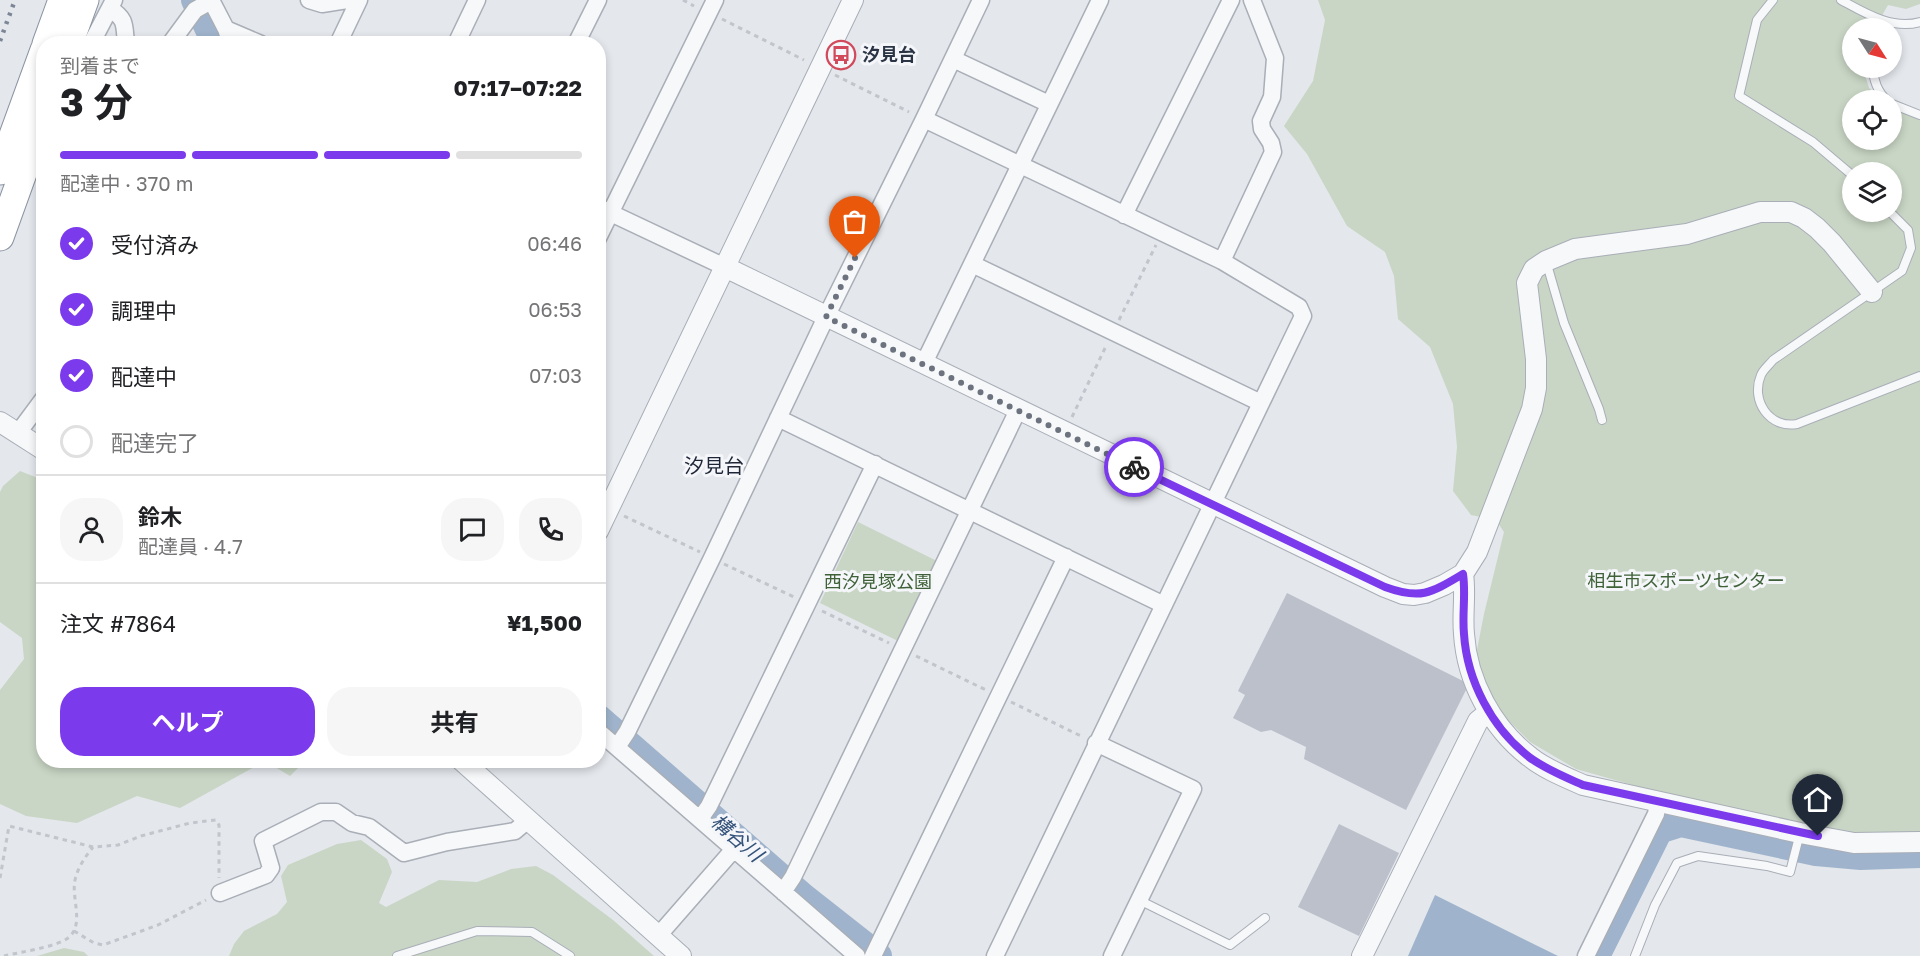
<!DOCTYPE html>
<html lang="ja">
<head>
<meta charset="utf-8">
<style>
	body { margin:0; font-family:"Golos Text","Noto Sans JP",sans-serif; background:#f6f6f6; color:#202124; height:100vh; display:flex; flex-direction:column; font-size:22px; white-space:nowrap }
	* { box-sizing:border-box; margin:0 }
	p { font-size:20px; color:#757577 }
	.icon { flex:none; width:33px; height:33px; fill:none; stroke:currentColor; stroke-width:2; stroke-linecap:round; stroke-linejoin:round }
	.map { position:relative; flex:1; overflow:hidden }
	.drawer { position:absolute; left:36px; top:36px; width:570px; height:732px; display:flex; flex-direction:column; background:#fff; border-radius:24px; box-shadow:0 3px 9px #0003 }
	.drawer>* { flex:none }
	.needle { width:39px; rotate:126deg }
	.buttons { position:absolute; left:1842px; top:18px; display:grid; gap:12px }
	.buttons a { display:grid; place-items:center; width:60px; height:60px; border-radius:50%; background:#fff; box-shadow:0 3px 9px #0003; font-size:30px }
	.pin { position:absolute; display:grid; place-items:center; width:51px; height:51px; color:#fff; margin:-62px -26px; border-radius:50% 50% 50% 0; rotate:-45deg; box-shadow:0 0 6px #0007 }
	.pin .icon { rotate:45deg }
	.courier { position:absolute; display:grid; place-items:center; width:60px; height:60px; margin:-30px; border:4px solid #7c3aed; border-radius:50%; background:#fff; color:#222; box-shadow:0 2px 8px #0007 }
	.overview em { font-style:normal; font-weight:700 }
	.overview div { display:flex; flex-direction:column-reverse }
	.overview { display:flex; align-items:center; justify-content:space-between; height:102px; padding:0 24px }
	h1 { font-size:39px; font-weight:700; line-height:45px }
	.bar { display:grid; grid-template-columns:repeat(4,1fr); gap:9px 6px; align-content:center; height:72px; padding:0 24px }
	.bar i { height:8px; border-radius:4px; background:#e0e0e0 }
	.bar .current { background:#7c3aed }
	.bar p { grid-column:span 4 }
	.line { display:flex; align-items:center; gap:15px; padding:0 24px; border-top:2px solid #e0e0e0 }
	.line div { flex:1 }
	.round { display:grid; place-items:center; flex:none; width:63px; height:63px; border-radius:24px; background:#f6f6f6 }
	ol { padding:0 24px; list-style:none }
	li { display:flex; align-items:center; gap:18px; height:66px }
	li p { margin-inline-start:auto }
	li .icon { padding:6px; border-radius:50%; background:#7c3aed; color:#fff; stroke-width:4 }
	li:last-child { color:#757577 }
	li i { width:33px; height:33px; border:3px solid #e0e0e0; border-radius:50% }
	.action { display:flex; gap:12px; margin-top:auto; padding:12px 24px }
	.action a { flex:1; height:69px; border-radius:24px; background:#7c3aed; color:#fff; font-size:24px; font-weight:700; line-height:69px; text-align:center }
	.action a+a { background:#f6f6f6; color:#202124 }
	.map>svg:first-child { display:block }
	.green { fill:#c9d6c5; fill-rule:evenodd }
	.water { fill:#9fb4cc }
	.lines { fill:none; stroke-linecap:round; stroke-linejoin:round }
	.river { stroke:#9fb4cc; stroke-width:28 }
	.building { fill:#bbc0ca }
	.service-casing { stroke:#a9aeb7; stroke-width:10 }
	.minor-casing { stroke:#a9aeb7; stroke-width:19 }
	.tertiary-casing { stroke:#a9aeb7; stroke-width:22 }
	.trunk-casing { stroke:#8b94a3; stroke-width:29 }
	.path { stroke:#c2c5cb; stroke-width:3; stroke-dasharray:4.5 4.5; stroke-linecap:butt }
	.service { stroke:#f7f8fa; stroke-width:8 }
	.minor { stroke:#f7f8fa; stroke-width:16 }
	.tertiary { stroke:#f7f8fa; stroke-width:20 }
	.trunk { stroke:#fff; stroke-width:27 }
	.rail { stroke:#7d8696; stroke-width:4.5; stroke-dasharray:3 6; stroke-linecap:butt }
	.done { stroke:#6c737f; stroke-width:6; stroke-dasharray:0 10.8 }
	.route { stroke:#7c3aed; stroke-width:8 }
	.labels { text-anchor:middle; stroke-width:6; stroke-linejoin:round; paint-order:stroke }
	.poi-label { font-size:18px; font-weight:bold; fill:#2b3445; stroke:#f4f6f9; text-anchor:start }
	.park-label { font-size:18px; fill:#3f6138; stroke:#f4f6f9 }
	.neighbourhood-label { font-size:20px; fill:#1d2536; stroke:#f4f6f9 }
	.water-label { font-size:20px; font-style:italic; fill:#34527a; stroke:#f4f6f9 }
</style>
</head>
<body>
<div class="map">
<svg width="1920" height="956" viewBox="0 0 1920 956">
	<rect width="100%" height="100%" fill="#e4e7ec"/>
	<path class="green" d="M 1318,0 L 1920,0 L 1920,4 L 1906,9 L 1888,5 L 1875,28 L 1852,28 L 1852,68 L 1863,68 L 1869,88 L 1884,100 L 1852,100 L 1852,140 L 1892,140 L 1892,106 L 1920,120 L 1920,834 L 1865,835 L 1707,806 L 1576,769 L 1530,742 L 1492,704 L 1474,665 L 1484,614 L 1504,532 L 1496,520 L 1471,515 L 1453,491 L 1457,447 L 1453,404 L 1430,347 L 1398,319 L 1394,276 L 1385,252 L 1347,226 L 1307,154 L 1284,126 L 1313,81 L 1325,20 ZM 1852,172 L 1892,172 L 1892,212 L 1852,212 Z
		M 20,471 L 43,480 L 44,760 L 305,761 L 290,776 L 265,761 L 180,808 L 137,796 L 77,823 L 26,816 L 0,804 L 0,690 L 24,659 L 22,638 L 0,622 L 0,492 L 3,486 Z
		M 858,522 L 937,561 L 898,641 L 820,603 Z
		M 361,840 L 387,859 L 392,872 L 379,903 L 386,907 L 439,880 L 477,882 L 511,869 L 536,866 L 553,875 L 613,920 L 654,956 L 229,956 L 234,944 L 244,931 L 277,914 L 287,902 L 281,876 L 288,865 L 337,844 Z
		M 64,948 L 84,952 L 88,956 L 37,956 Z"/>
	<path class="water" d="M 1435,895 L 1558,956 L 1408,956 Z"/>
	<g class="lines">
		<path class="river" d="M 195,0 L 216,44
			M 598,718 L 803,897 L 878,956
			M 1596,956 L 1659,830 L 1681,823 L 1816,852 L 1861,856 L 1920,854"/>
	</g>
	<path class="building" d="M 1287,593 L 1469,684 L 1406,810 L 1304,759 L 1306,747 L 1271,730 L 1261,732 L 1233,718 L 1245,695 L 1238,691 Z
		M 1339,824 L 1399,853 L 1359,936 L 1298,907 Z"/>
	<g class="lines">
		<g class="service-casing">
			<path id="service" d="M 1773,0 L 1757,20 L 1739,96 L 1813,142 L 1852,175
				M 1841,0 C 1865,13 1892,30 1920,22
				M 1873,68 C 1873,79 1878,93 1887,100
				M 1892,104 L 1920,115
				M 1890,212 L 1908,230 L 1911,248 L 1902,271 L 1773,360 C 1769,365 1763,370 1761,375 C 1750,401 1770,429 1797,424 L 1920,376
				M 1546,261 L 1564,323 L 1599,409 L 1602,420
				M 1139,900 L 1230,945 L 1265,918
				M 397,956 L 477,931 L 532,932 L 570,956
				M 1635,956 L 1655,905 L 1677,863 L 1698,856 L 1767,866 L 1790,872 L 1800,833"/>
		</g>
		<g class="minor-casing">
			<path id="minor" d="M 211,0 L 226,29 L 231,44
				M 309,0 L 322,4 L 347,0
				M 110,9 C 127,19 124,26 126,44
				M 226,29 L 261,44
				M 91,44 L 114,0
				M 170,44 L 195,10 L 211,1
				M 338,44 L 359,0
				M 456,44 L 477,0
				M 576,44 L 598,0
				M 953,59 L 1049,104
				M 924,119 L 1222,261 L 1299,307 L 1303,316 L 995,956
				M 598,207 L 725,267
				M 1124,215 L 1231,0
				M 598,238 L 715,0
				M 1222,261 L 1273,152 L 1271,143 L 1262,129 L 1261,121 L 1272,97 L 1275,58 L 1252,0
				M 972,264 L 1261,403
				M 924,363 L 1100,0
				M 778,418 L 1164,605
				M 18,433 L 44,398
				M 598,731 L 857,956
				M 1096,743 L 1193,789 L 1112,956
				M 617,747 L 627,732 L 712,558 L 826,317 L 924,119 L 981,0
				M 700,819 L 709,806 L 875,464
				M 783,892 L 793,877 L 1018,410
				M 220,893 L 266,875 L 271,868 L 263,841 L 321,812 L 336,812 L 352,823 L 369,827 L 404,853 L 447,842 L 515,831 L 528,820
				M 658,936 L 734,849
				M 873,956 L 1066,557
				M 1586,956 L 1656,814 L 1658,802"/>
		</g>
		<g class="tertiary-casing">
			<path id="tertiary" d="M 725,267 L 1385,587 L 1403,594 L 1414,595 L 1425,593 L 1444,585 L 1463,574 L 1477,552 L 1532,409 L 1536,388 L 1536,359 L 1527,283 L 1534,269 L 1546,261 L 1575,249 L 1687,234 L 1760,212 L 1791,212 L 1804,218 L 1817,228 L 1832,243 L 1872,292
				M 0,422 L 44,450
				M 598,531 L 853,0
				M 1463,574 C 1466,594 1462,614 1464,634 C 1467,681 1492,728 1530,757 C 1545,769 1565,777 1583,785 L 1800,833 L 1854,843 L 1920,842
				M 461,760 L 681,956
				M 1362,956 L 1478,721 L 1489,712"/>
		</g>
		<g class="trunk-casing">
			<path id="trunk" d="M 46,44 L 62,0
				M 69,44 L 85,0
				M 0,171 L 44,50
				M 0,237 L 44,115"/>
		</g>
		<path class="path" d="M 683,0 L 694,6
			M 722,19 L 804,60
			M 835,75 L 909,112
			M 1119,320 L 1156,245
			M 1072,417 L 1107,344
			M 624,516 L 700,552
			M 724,564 L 794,597
			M 822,611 L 889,643
			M 916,656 L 986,690
			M 1011,702 L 1083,737
			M 0,878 L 9,826 L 93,847 L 118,845 L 141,836 L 190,823 L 216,820 L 219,825 L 219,878
			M 74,931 L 94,943 L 103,945 L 158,925 L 206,900
			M 4,956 C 20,952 56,947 68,938 C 85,925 71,898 75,880 C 78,867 85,857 93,847"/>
		<use href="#service" class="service"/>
		<use href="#minor" class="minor"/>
		<use href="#tertiary" class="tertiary"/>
		<use href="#trunk" class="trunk"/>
		<path class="rail" d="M 0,41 L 15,0"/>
	</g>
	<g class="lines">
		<path class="done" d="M 855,258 L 826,317 L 1134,467"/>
		<path class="route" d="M 1134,467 L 1385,587 C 1421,600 1431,593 1463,574 C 1466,594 1462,614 1464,634 C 1467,681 1492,728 1529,757 C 1545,769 1565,777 1583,785 L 1818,836"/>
	</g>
	<defs>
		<g id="bus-ring" transform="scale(1.5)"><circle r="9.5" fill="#f4f6f9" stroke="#d1495b" stroke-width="1.5"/><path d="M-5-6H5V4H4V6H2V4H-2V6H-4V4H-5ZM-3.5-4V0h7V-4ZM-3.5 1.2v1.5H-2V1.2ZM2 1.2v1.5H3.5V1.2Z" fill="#d1495b"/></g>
	</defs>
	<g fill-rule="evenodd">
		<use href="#bus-ring" x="841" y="55"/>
	</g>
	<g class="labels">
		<g class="poi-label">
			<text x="862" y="61">汐見台</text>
		</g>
		<g class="park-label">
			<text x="1686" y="587">相生市スポーツセンター</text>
			<text x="878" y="588">西汐見塚公園</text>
		</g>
		<g class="neighbourhood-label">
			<text x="714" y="473">汐見台</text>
		</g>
		<g class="water-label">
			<text transform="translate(737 838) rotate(41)" y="7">構谷川</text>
		</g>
	</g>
</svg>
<div class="buttons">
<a><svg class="needle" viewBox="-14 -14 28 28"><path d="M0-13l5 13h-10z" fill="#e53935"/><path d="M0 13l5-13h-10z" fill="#757577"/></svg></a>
<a><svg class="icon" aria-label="locate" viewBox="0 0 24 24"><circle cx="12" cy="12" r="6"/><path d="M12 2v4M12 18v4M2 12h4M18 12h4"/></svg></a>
<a><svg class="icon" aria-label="layers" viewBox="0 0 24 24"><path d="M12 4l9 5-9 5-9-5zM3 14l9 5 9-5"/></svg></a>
</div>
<div class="pin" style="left:855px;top:258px;background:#ea580c"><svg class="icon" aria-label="bag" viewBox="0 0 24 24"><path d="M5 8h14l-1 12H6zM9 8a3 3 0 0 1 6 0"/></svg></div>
<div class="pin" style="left:1818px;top:836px;background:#1f2937"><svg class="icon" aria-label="home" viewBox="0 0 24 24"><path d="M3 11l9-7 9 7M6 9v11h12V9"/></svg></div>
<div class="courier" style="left:1134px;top:467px"><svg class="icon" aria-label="bike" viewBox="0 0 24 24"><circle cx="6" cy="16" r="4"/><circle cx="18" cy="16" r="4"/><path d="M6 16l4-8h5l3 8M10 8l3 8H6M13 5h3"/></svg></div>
<section class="drawer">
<div class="overview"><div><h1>3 分</h1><p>到着まで</p></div><em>07:17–07:22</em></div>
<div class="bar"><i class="current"></i><i class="current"></i><i class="current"></i><i></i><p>配達中 · 370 m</p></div>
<ol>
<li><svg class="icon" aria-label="check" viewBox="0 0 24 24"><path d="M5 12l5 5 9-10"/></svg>受付済み<p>06:46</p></li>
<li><svg class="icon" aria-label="check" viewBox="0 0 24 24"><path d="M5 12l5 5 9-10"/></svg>調理中<p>06:53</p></li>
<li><svg class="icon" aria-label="check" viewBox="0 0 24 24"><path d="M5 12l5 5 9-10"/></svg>配達中<p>07:03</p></li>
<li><i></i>配達完了</li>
</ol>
<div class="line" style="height:108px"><a class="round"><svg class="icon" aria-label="person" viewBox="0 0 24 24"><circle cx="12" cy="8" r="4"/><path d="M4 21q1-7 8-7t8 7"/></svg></a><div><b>鈴木</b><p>配達員 · 4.7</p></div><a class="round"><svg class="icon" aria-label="chat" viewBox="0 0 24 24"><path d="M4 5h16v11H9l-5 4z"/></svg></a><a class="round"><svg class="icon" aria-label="phone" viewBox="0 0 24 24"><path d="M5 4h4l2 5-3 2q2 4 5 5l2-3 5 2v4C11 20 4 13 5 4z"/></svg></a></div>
<div class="line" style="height:78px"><div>注文 #7864</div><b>¥1,500</b></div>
<div class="action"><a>ヘルプ</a><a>共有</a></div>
</section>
</div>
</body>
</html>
